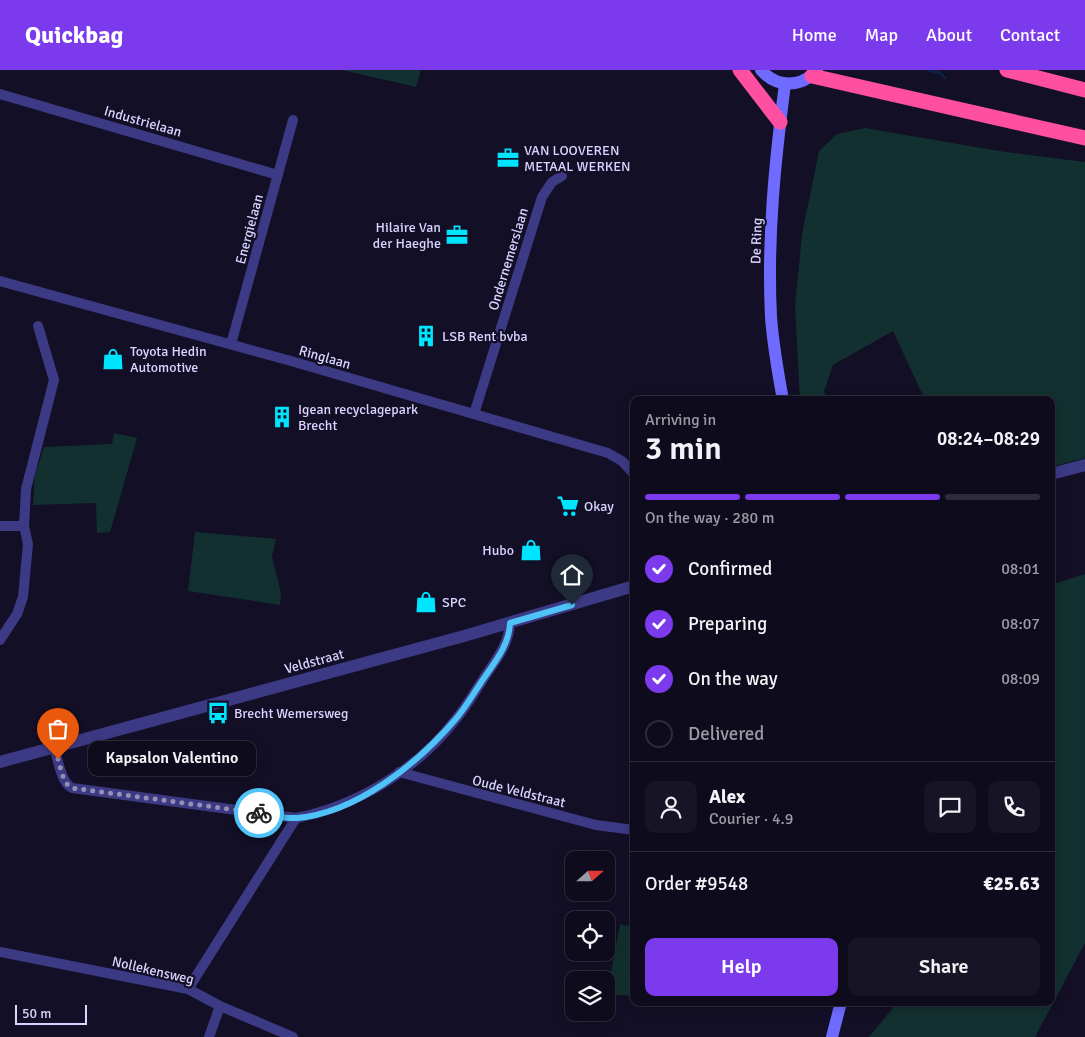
<!DOCTYPE html>
<html lang="en">
<head>
<meta charset="utf-8">
<style>
	body { margin:0; font-family:Signika,sans-serif; background:#171425; color:#f1f3f6; height:100vh; display:flex; flex-direction:column; font-size:19px; white-space:nowrap }
	* { box-sizing:border-box; margin:0 }
	p { font-size:16px; color:#9b9ba3 }
	.icon { flex:none; width:28px; height:28px; fill:none; stroke:currentColor; stroke-width:2; stroke-linecap:round; stroke-linejoin:round }
	.map { position:relative; flex:1; overflow:hidden }
	.side { position:absolute; left:630px; top:326px; width:425px; height:610px; display:flex; flex-direction:column; background:#0e0b1c; border-radius:10px; box-shadow:0 2px 12px #0003,0 0 0 1px #2e2b3b }
	.side>* { flex:none }
	.needle { width:32px; rotate:69deg }
	.controls { position:absolute; left:565px; top:781px; display:grid; gap:10px }
	.controls a { display:grid; place-items:center; width:50px; height:50px; border-radius:10px; background:#0e0b1c; box-shadow:0 2px 12px #0003,0 0 0 1px #2e2b3b; font-size:25px }
	.scale { position:absolute; left:15px; bottom:12px; width:72px; box-sizing:border-box; padding-left:5px; border:2px solid #d9d4ff; border-top:0; font-size:14px; line-height:18px; white-space:nowrap; color:#d9d4ff; -webkit-text-stroke:4px #130f26; paint-order:stroke }
	.pin { position:absolute; display:grid; place-items:center; width:42px; height:42px; color:#fff; margin:-51px -21px; border-radius:50% 50% 50% 0; rotate:-45deg; box-shadow:0 0 5px #0007 }
	.pin .icon { rotate:45deg }
	.courier { position:absolute; display:grid; place-items:center; width:50px; height:50px; margin:-25px; border:4px solid #4fc3f7; border-radius:50%; background:#fff; color:#222; box-shadow:0 1px 6px #0007 }
	.bubble { position:absolute; height:35px; border-radius:10px; background:#0e0b1c; box-shadow:0 2px 12px #0003,0 0 0 1px #2e2b3b; font-size:16px; font-weight:600; line-height:35px; text-align:center }
	.summary em { font-style:normal; font-weight:600 }
	.summary div { display:flex; flex-direction:column-reverse }
	.summary { display:flex; align-items:center; justify-content:space-between; height:85px; padding:0 15px }
	h1 { font-size:32px; font-weight:600; line-height:38px }
	.bar { display:grid; grid-template-columns:repeat(4,1fr); gap:8px 5px; align-content:center; height:60px; padding:0 15px }
	.bar i { height:6px; border-radius:4px; background:#2e2b3b }
	.bar .current { background:#7c3aed }
	.bar p { grid-column:span 4 }
	.line { display:flex; align-items:center; gap:12px; padding:0 15px; border-top:1px solid #2e2b3b }
	.line div { flex:1 }
	.round { display:grid; place-items:center; flex:none; width:52px; height:52px; border-radius:10px; background:#171425 }
	ol { padding:0 15px; list-style:none }
	li { display:flex; align-items:center; gap:15px; height:55px }
	li p { margin-inline-start:auto }
	li .icon { padding:5px; border-radius:50%; background:#7c3aed; color:#fff; stroke-width:4 }
	li:last-child { color:#9b9ba3 }
	li i { width:28px; height:28px; border:2px solid #2e2b3b; border-radius:50% }
	.cta { display:flex; gap:10px; margin-top:auto; padding:10px 15px }
	.cta a { flex:1; height:58px; border-radius:10px; background:#7c3aed; color:#fff; font-size:20px; font-weight:600; line-height:58px; text-align:center }
	.cta a+a { background:#171425; color:#f1f3f6 }
	header { display:flex; align-items:center; gap:30px; box-sizing:border-box; height:70px; padding:0 25px; background:#7c3aed; color:#fff }
	header strong { font-size:24px }
	nav { display:flex; gap:28px; margin-inline-start:auto; font-size:18px }
	.map>svg:first-child { display:block }
	.green { fill:#12302f }
	.lines { fill:none; stroke-linecap:round; stroke-linejoin:round }
	.stream { stroke:#0c2248; stroke-width:3 }
	.minor { stroke:#3d3a85; stroke-width:10 }
	.tertiary { stroke:#3d3a85; stroke-width:12 }
	.secondary { stroke:#6f6bff; stroke-width:12 }
	.motorway { stroke:#ff4fa3; stroke-width:15 }
	.done { stroke:#948fb3; stroke-width:5; stroke-dasharray:0 9 }
	.route { stroke:#4fc3f7; stroke-width:6 }
	.labels { text-anchor:middle; stroke-width:4.5; stroke-linejoin:round; paint-order:stroke }
	.street-label { font-size:14px; fill:#d9d4ff; stroke:#130f26 }
	.poi-label { font-size:14px; fill:#d9d4ff; stroke:#130f26; text-anchor:start }
</style>
</head>
<body>
<header>
<strong>Quickbag</strong>
<nav><a>Home</a><a>Map</a><a>About</a><a>Contact</a></nav>
</header>
<div class="map">
<svg width="1085" height="967" viewBox="0 0 1085 967">
	<rect width="100%" height="100%" fill="#130f26"/>
	<path class="green" d="M 342,0 L 421,0 L 416,17 Z
		M 865,58 L 999,81 L 1085,92 L 1085,388 L 1051,397 L 1051,330 L 925,330 L 893,261 L 833,295 L 824,321 L 827,330 L 800,330 L 795,236 L 802,164 L 819,81 L 837,64 Z
		M 114,363 L 137,368 L 110,462 L 97,463 L 96,433 L 33,435 L 35,405 L 44,377 L 112,374 Z
		M 195,462 L 276,469 L 272,487 L 281,523 L 280,535 L 188,521 Z
		M 1085,504 L 1085,873 L 1035,967 L 869,967 L 897,933 L 1051,932 L 1051,515 Z
		M 620,854 L 634,857 L 634,926 L 607,924 Z"/>
	<g class="lines">
		<path class="stream" d="M 929,0 L 940,3 L 945,8"/>
		<path class="minor" d="M 0,24 L 278,105
			M 0,211 L 291,291 L 608,383 L 622,391 L 634,404
			M 231,274 L 293,50
			M 474,344 L 542,127 L 552,112 L 562,106
			M 0,456 L 24,456
			M 0,570 L 17,544 L 23,527 L 28,474 L 24,456 L 26,419 L 54,310 L 38,256
			M 54,677 C 58,689 61,713 72,718 L 296,748 C 357,736 418,699 456,649 C 466,637 474,623 482,611 C 494,592 509,576 510,553
			M 399,702 L 596,755 L 634,760
			M 0,882 L 188,919 L 220,936 L 293,967
			M 188,919 L 296,748
			M 209,967 L 220,936"/>
		<path class="tertiary" d="M 1051,404 L 1085,395
			M 0,692 L 464,566 L 634,516"/>
		<path class="secondary" d="M 761,0 C 777,18 801,18 817,0
			M 783,330 C 778,303 773,274 771,247 C 767,169 775,91 785,14
			M 832,967 L 841,932"/>
		<path class="motorway" d="M 740,0 L 780,52
			M 1007,0 L 1085,20
			M 812,6 L 1085,68"/>
	</g>
	<g class="lines">
		<path class="done" d="M 58,689 C 61,699 63,714 72,718 L 259,743"/>
		<path class="route" d="M 259,743 C 271,745 285,749 297,748 C 356,743 417,694 454,651 C 464,640 472,626 480,614 C 493,594 509,577 510,553 L 572,535"/>
	</g>
	<defs>
		<g id="office-bare" transform="scale(1.725)"><path d="M-6-3h4V-5.5h4V-3h4V5H-6ZM-1-4.5V-3h2v-1.5ZM-6 0V1H6V0Z" fill="#00e5ff" stroke="#130f26" stroke-width="2.5" paint-order="stroke"/></g>
		<g id="building-bare" transform="scale(1.725)"><path d="M-4-6H4V6H1V3H-1V6H-4ZM-2.5-4.3h1.7v1.8h-1.7ZM.8-4.3h1.7v1.8H.8ZM-2.5-1h1.7V.8h-1.7ZM.8-1h1.7V.8H.8Z" fill="#00e5ff" stroke="#130f26" stroke-width="2.5" paint-order="stroke"/></g>
		<g id="shop-bare" transform="scale(1.725)"><path d="M-5-2.5h2.3a2.7 3.5 0 0 1 5.4 0H5L5.5 6h-11ZM-1.5-2.5h3a1.5 2.3 0 0 0-3 0Z" fill="#00e5ff" stroke="#130f26" stroke-width="2.5" paint-order="stroke"/></g>
		<g id="supermarket-bare" transform="scale(1.725)"><path d="M-6-5.5h2.5l.6 2H6L4.5 2H-2.5L-4.4-4H-6ZM-1.5 3.2a1.3 1.3 0 1 0 .1 0ZM3 3.2a1.3 1.3 0 1 0 .1 0Z" fill="#00e5ff" stroke="#130f26" stroke-width="2.5" paint-order="stroke"/></g>
		<g id="bus-bare" transform="scale(1.725)"><path d="M-5-6H5V4H4V6H2V4H-2V6H-4V4H-5ZM-3.5-4V0h7V-4ZM-3.5 1.2v1.5H-2V1.2ZM2 1.2v1.5H3.5V1.2Z" fill="#00e5ff" stroke="#130f26" stroke-width="2.5" paint-order="stroke"/></g>
	</defs>
	<g fill-rule="evenodd">
		<use href="#office-bare" x="508" y="88"/>
		<use href="#office-bare" x="457" y="165"/>
		<use href="#building-bare" x="426" y="266"/>
		<use href="#shop-bare" x="113" y="289"/>
		<use href="#building-bare" x="282" y="347"/>
		<use href="#supermarket-bare" x="568" y="436"/>
		<use href="#shop-bare" x="531" y="480"/>
		<use href="#shop-bare" x="426" y="532"/>
		<use href="#bus-bare" x="218" y="643"/>
	</g>
	<g class="labels">
		<g class="street-label">
			<text transform="translate(143 51) rotate(16)" y="5">Industrielaan</text>
			<text transform="translate(249 159) rotate(-75)" y="5">Energielaan</text>
			<text transform="translate(756 171) rotate(-88)" y="5">De Ring</text>
			<text transform="translate(508 189) rotate(-73)" y="5">Ondernemerslaan</text>
			<text transform="translate(325 287) rotate(16)" y="5">Ringlaan</text>
			<text transform="translate(314 591) rotate(-15)" y="5">Veldstraat</text>
			<text transform="translate(519 721) rotate(14)" y="5">Oude Veldstraat</text>
			<text transform="translate(153 900) rotate(13)" y="5">Nollekensweg</text>
		</g>
		<g class="poi-label">
			<text x="524" y="85">VAN LOOVEREN<tspan x="524" dy="16">METAAL WERKEN</tspan></text>
			<text x="441" y="162" text-anchor="end">Hilaire Van<tspan x="441" dy="16">der Haeghe</tspan></text>
			<text x="442" y="271">LSB Rent bvba</text>
			<text x="130" y="286">Toyota Hedin<tspan x="130" dy="16">Automotive</tspan></text>
			<text x="298" y="344">Igean recyclagepark<tspan x="298" dy="16">Brecht</tspan></text>
			<text x="584" y="441">Okay</text>
			<text x="514" y="485" text-anchor="end">Hubo</text>
			<text x="442" y="537">SPC</text>
			<text x="234" y="648">Brecht Wemersweg</text>
		</g>
	</g>
</svg>
<div class="controls">
<a><svg class="needle" viewBox="-14 -14 28 28"><path d="M0-13l5 13h-10z" fill="#e53935"/><path d="M0 13l5-13h-10z" fill="#9b9ba3"/></svg></a>
<a><svg class="icon" aria-label="locate" viewBox="0 0 24 24"><circle cx="12" cy="12" r="6"/><path d="M12 2v4M12 18v4M2 12h4M18 12h4"/></svg></a>
<a><svg class="icon" aria-label="layers" viewBox="0 0 24 24"><path d="M12 4l9 5-9 5-9-5zM3 14l9 5 9-5"/></svg></a>
</div>
<div class="scale">50 m</div>
<div class="pin" style="left:58px;top:689px;background:#ea580c"><svg class="icon" aria-label="bag" viewBox="0 0 24 24"><path d="M5 8h14l-1 12H6zM9 8a3 3 0 0 1 6 0"/></svg></div>
<div class="pin" style="left:572px;top:535px;background:#1f2937"><svg class="icon" aria-label="home" viewBox="0 0 24 24"><path d="M3 11l9-7 9 7M6 9v11h12V9"/></svg></div>
<div class="courier" style="left:259px;top:743px"><svg class="icon" aria-label="bike" viewBox="0 0 24 24"><circle cx="6" cy="16" r="4"/><circle cx="18" cy="16" r="4"/><path d="M6 16l4-8h5l3 8M10 8l3 8H6M13 5h3"/></svg></div>
<div class="bubble" style="left:88px;top:671px;width:168px">Kapsalon Valentino</div>
<section class="side">
<div class="summary"><div><h1>3 min</h1><p>Arriving in</p></div><em>08:24–08:29</em></div>
<div class="bar"><i class="current"></i><i class="current"></i><i class="current"></i><i></i><p>On the way · 280 m</p></div>
<ol>
<li><svg class="icon" aria-label="check" viewBox="0 0 24 24"><path d="M5 12l5 5 9-10"/></svg>Confirmed<p>08:01</p></li>
<li><svg class="icon" aria-label="check" viewBox="0 0 24 24"><path d="M5 12l5 5 9-10"/></svg>Preparing<p>08:07</p></li>
<li><svg class="icon" aria-label="check" viewBox="0 0 24 24"><path d="M5 12l5 5 9-10"/></svg>On the way<p>08:09</p></li>
<li><i></i>Delivered</li>
</ol>
<div class="line" style="height:90px"><a class="round"><svg class="icon" aria-label="person" viewBox="0 0 24 24"><circle cx="12" cy="8" r="4"/><path d="M4 21q1-7 8-7t8 7"/></svg></a><div><b>Alex</b><p>Courier · 4.9</p></div><a class="round"><svg class="icon" aria-label="chat" viewBox="0 0 24 24"><path d="M4 5h16v11H9l-5 4z"/></svg></a><a class="round"><svg class="icon" aria-label="phone" viewBox="0 0 24 24"><path d="M5 4h4l2 5-3 2q2 4 5 5l2-3 5 2v4C11 20 4 13 5 4z"/></svg></a></div>
<div class="line" style="height:65px"><div>Order #9548</div><b>€25.63</b></div>
<div class="cta"><a>Help</a><a>Share</a></div>
</section>
</div>
</body>
</html>
